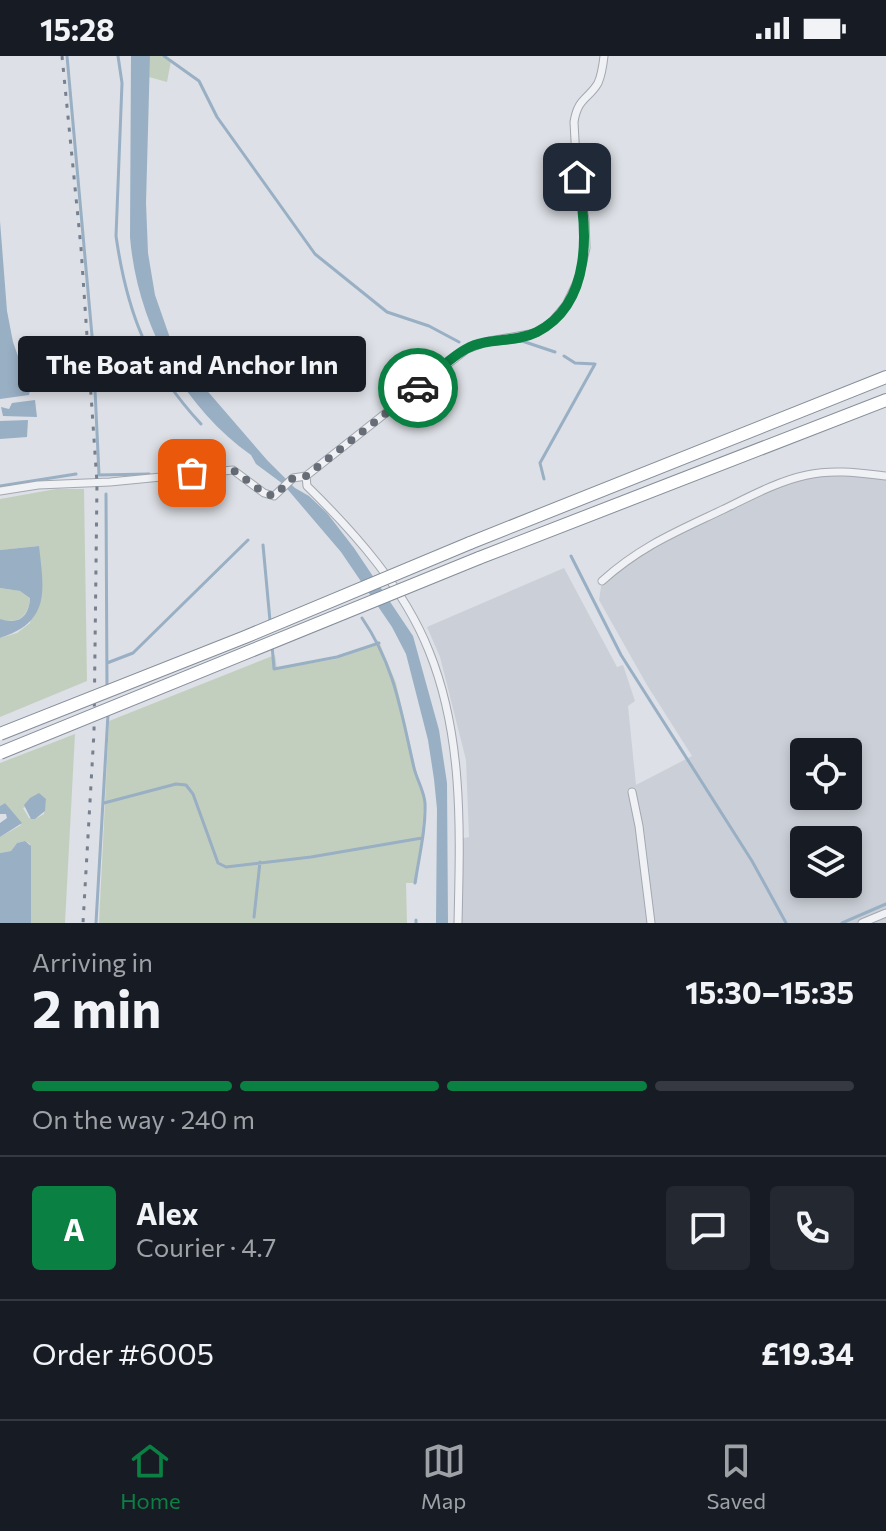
<!DOCTYPE html>
<html lang="en">
<head>
<meta charset="utf-8">
<style>
	body { margin:0; font-family:Commissioner,sans-serif; background:#242831; color:#f1f3f6; height:100vh; display:flex; flex-direction:column; font-size:30px; white-space:nowrap }
	* { box-sizing:border-box; margin:0 }
	p { font-size:26px; color:#9ea1a6 }
	.icon { flex:none; width:44px; height:44px; fill:none; stroke:currentColor; stroke-width:2; stroke-linecap:round; stroke-linejoin:round }
	.map { position:relative; height:867px; overflow:hidden }
	.side { display:flex; flex-direction:column; background:#171b24; flex:1 }
	.side>* { flex:none }
	.controls { position:absolute; left:790px; top:682px; display:grid; gap:16px }
	.controls a { display:grid; place-items:center; width:72px; height:72px; border-radius:8px; background:#171b24; box-shadow:0 4px 12px #0003; font-size:40px }
	.pin { position:absolute; display:grid; place-items:center; width:68px; height:68px; color:#fff; margin:-34px; border-radius:16px; box-shadow:0 4px 12px #0006 }
	.courier { position:absolute; display:grid; place-items:center; width:80px; height:80px; margin:-40px; border:6px solid #0b8043; border-radius:50%; background:#fff; color:#222; box-shadow:0 2px 10px #0007 }
	.bubble { position:absolute; height:56px; border-radius:8px; background:#171b24; box-shadow:0 4px 12px #0003; font-size:26px; font-weight:700; line-height:56px; text-align:center }
	.headline em { font-style:normal; font-weight:700 }
	.headline div { display:flex; flex-direction:column-reverse }
	.headline { display:flex; align-items:center; justify-content:space-between; height:136px; padding:0 32px }
	h1 { font-size:52px; font-weight:700; line-height:60px }
	.bar { display:grid; grid-template-columns:repeat(4,1fr); gap:12px 8px; align-content:center; height:96px; padding:0 32px }
	.bar i { height:10px; border-radius:6px; background:#363941 }
	.bar .on { background:#0b8043 }
	.bar p { grid-column:span 4 }
	.line { display:flex; align-items:center; gap:20px; padding:0 32px; border-top:2px solid #363941 }
	.line div { flex:1 }
	.round { display:grid; place-items:center; flex:none; width:84px; height:84px; border-radius:8px; background:#242831 }
	.status { display:flex; justify-content:space-between; align-items:center; height:56px; padding:0 40px; background:#171b24; direction:ltr }
	.status svg { height:22px; fill:currentColor }
	.dock { display:flex; justify-content:space-around; align-items:center; height:112px; border-top:2px solid #363941; background:#171b24; font-size:22px; color:#9ea1a6 }
	.dock a { display:grid; justify-items:center; gap:4px }
	.dock .on { color:#0b8043 }
	.map>svg:first-child { display:block }
	.built { fill:#cbcfd7; fill-rule:evenodd }
	.green { fill:#c3cfbe; fill-rule:evenodd }
	.water { fill:#99afc4 }
	.lines { fill:none; stroke-linecap:round; stroke-linejoin:round }
	.stream { stroke:#99afc4; stroke-width:3 }
	.minor-casing { stroke:#a3a7af; stroke-width:9 }
	.motorway-casing { stroke:#858e9b; stroke-width:14 }
	.minor { stroke:#eff1f4; stroke-width:7 }
	.motorway { stroke:#fff; stroke-width:12 }
	.rail { stroke:#77808e; stroke-width:3; stroke-dasharray:4 8; stroke-linecap:butt }
	.motorway-bridge-casing { stroke:#858e9b; stroke-width:14; stroke-linecap:butt }
	.motorway-bridge { stroke:#fff; stroke-width:12 }
	.done { stroke:#676d77; stroke-width:8; stroke-dasharray:0 14.4 }
	.route { stroke:#0b8043; stroke-width:10 }
</style>
</head>
<body>
<div class="status"><b>15:28</b><svg viewBox="0 0 49 12"><path d="M0 12V9h3v3zM5 12V6h3v6zM10 12V3h3v9zM15 12V0h3v12zM26 1h20v11H26zM47 4h2v5h-2z"/></svg></div>
<div class="map">
<svg width="886" height="867" viewBox="0 0 886 867">
	<rect width="100%" height="100%" fill="#dde0e6"/>
	<path class="built" d="M 827,416 L 886,420 L 886,867 L 458,867 L 459,783 L 469,781 L 466,704 L 440,601 L 427,571 L 564,512 L 617,611 L 623,609 L 635,645 L 628,650 L 636,729 L 692,700 L 647,629 L 599,544 L 602,525 L 639,495 L 760,436 ZM 804,696 L 848,696 L 848,740 L 804,740 ZM 804,784 L 848,784 L 848,828 L 804,828 Z"/>
	<path class="green" d="M 150,0 L 164,0 L 171,5 L 167,26 L 149,21 Z
		M 56,433 L 84,433 L 87,625 L 0,661 L 0,582 L 17,577 L 30,567 L 39,490 L 0,494 L 0,443 Z
		M 0,532 L 20,535 L 30,541 C 29,560 19,569 0,563 Z
		M 380,588 L 396,627 L 417,718 L 425,740 L 417,827 L 406,827 L 407,867 L 99,867 L 109,665 L 275,599 L 277,613 L 336,603 Z
		M 75,678 L 65,867 L 31,867 L 30,788 L 25,785 L 17,787 L 11,795 L 0,797 L 0,781 L 21,769 L 5,747 L 0,750 L 0,707 ZM 46,743 L 44,758 L 35,763 L 29,762 L 23,752 Z"/>
	<path class="water" d="M 131,0 L 150,0 L 146,147 L 148,197 L 155,239 L 170,282 L 191,316 L 267,404 L 295,432 L 309,440 L 327,457 L 354,492 L 413,580 L 439,674 L 447,727 L 448,867 L 436,867 L 437,753 L 434,723 L 428,684 L 406,598 L 392,571 L 341,496 L 283,428 L 256,408 L 251,399 C 181,349 137,266 130,181 Z
		M 0,165 L 7,255 L 13,286 L 30,335 L 29,339 L 0,343 Z
		M 35,344 L 37,361 L 3,360 L 1,351 L 9,353 L 12,347 Z
		M 28,364 L 27,381 L 0,383 L 0,365 Z
		M 39,490 C 44,534 51,566 0,582 L 0,563 C 19,569 29,561 30,542 L 20,535 L 0,532 L 0,494 Z
		M 39,737 L 46,743 L 45,755 L 35,763 L 31,763 L 24,749 L 30,742 Z
		M 5,747 L 22,767 L 0,781 L 0,767 L 7,762 L 6,758 L 0,758 L 0,750 Z
		M 25,785 L 31,790 L 31,867 L 0,867 L 0,797 L 11,795 L 17,787 Z"/>
	<g class="lines">
		<path class="stream" d="M 67,0 L 93,291 L 99,419 L 149,418
			M 118,0 L 122,27 L 116,180 C 127,257 148,311 201,368
			M 164,0 L 199,25 L 217,61 L 315,198 L 387,256 L 429,270 L 459,286
			M 493,288 L 522,285 L 555,296
			M 544,423 L 540,407 L 595,308 L 575,307 L 564,300
			M 0,430 L 76,418
			M 106,438 L 107,631
			M 263,489 L 270,565
			M 571,500 L 621,599 L 752,805 L 786,867
			M 362,562 C 395,610 401,656 414,712 C 417,724 424,735 425,747 C 426,773 419,801 415,827
			M 272,589 L 274,613 L 337,601 L 379,587
			M 107,607 L 133,597 L 248,484
			M 104,747 L 176,728 L 186,729 L 193,738 L 218,807 L 226,811 L 311,801 L 422,782
			M 254,861 L 260,806
			M 416,864 L 416,867
			M 96,867 L 108,658
			M 842,867 L 886,848"/>
		<g class="minor-casing">
			<path id="minor" d="M 306,420 L 467,293 L 489,285 L 535,277 L 551,267 L 566,249 L 579,222 L 586,192 L 585,163 L 577,121 L 574,66 C 578,41 589,43 598,27 C 602,18 603,9 604,0
				M 306,420 L 307,430 C 355,477 404,532 429,595 C 464,681 460,777 458,867
				M 0,435 L 38,429 L 110,426 L 233,414 L 264,437 L 274,440 L 293,422 L 306,420
				M 602,525 C 641,490 676,476 722,454 C 749,441 778,425 807,419 C 833,413 860,417 886,420
				M 632,736 L 639,770 L 651,867
				M 862,867 L 886,857"/>
		</g>
		<g class="motorway-casing">
			<path id="motorway" d="M 470,487 L 886,321
				M 479,502 L 886,344"/>
		</g>
		<use href="#minor" class="minor"/>
		<use href="#motorway" class="motorway"/>
		<path class="rail" d="M 62,0 L 81,192 L 97,427 L 94,676 L 83,867"/>
		<g class="motorway-bridge-casing">
			<path id="motorway-bridge" d="M 0,678 L 245,581 L 470,487
				M 0,697 L 479,502"/>
		</g>
		<use href="#motorway-bridge" class="motorway-bridge"/>
	</g>
	<g class="lines">
		<path class="done" d="M 192,417 L 233,414 L 264,437 L 274,440 L 293,422 L 306,420 L 418,332"/>
		<path class="route" d="M 418,332 C 433,319 448,303 466,293 C 488,281 515,287 537,276 C 593,247 588,172 577,121"/>
	</g>
</svg>
<div class="controls">
<a><svg class="icon" aria-label="locate" viewBox="0 0 24 24"><circle cx="12" cy="12" r="6"/><path d="M12 2v4M12 18v4M2 12h4M18 12h4"/></svg></a>
<a><svg class="icon" aria-label="layers" viewBox="0 0 24 24"><path d="M12 4l9 5-9 5-9-5zM3 14l9 5 9-5"/></svg></a>
</div>
<div class="pin" style="left:192px;top:417px;background:#ea580c"><svg class="icon" aria-label="bag" viewBox="0 0 24 24"><path d="M5 8h14l-1 12H6zM9 8a3 3 0 0 1 6 0"/></svg></div>
<div class="pin" style="left:577px;top:121px;background:#1f2937"><svg class="icon" aria-label="home" viewBox="0 0 24 24"><path d="M3 11l9-7 9 7M6 9v11h12V9"/></svg></div>
<div class="courier" style="left:418px;top:332px"><svg class="icon" aria-label="car" viewBox="0 0 24 24"><path d="M5 17H2v-5l4-1 3-4h7l3 4 3 1v5h-3M9 17h6M6 11h13"/><circle cx="7" cy="17" r="2"/><circle cx="17" cy="17" r="2"/></svg></div>
<div class="bubble" style="left:18px;top:280px;width:348px">The Boat and Anchor Inn</div>
</div>
<section class="side">
<div class="headline"><div><h1>2 min</h1><p>Arriving in</p></div><em>15:30–15:35</em></div>
<div class="bar"><i class="on"></i><i class="on"></i><i class="on"></i><i></i><p>On the way · 240 m</p></div>
<div class="line" style="height:144px"><b class="round" style="background:#0b8043;color:#fff">A</b><div><b>Alex</b><p>Courier · 4.7</p></div><a class="round"><svg class="icon" aria-label="chat" viewBox="0 0 24 24"><path d="M4 5h16v11H9l-5 4z"/></svg></a><a class="round"><svg class="icon" aria-label="phone" viewBox="0 0 24 24"><path d="M5 4h4l2 5-3 2q2 4 5 5l2-3 5 2v4C11 20 4 13 5 4z"/></svg></a></div>
<div class="line" style="height:104px"><div>Order #6005</div><b>£19.34</b></div>
</section>
<nav class="dock">
<a class="on"><svg class="icon" aria-label="home" viewBox="0 0 24 24"><path d="M3 11l9-7 9 7M6 9v11h12V9"/></svg>Home</a>
<a><svg class="icon" aria-label="map" viewBox="0 0 24 24"><path d="M3 6l6-2 6 2 6-2v14l-6 2-6-2-6 2zM9 4v14M15 6v14"/></svg>Map</a>
<a><svg class="icon" aria-label="saved" viewBox="0 0 24 24"><path d="M7 4h10v16l-5-4-5 4z"/></svg>Saved</a>
</nav>
</body>
</html>
